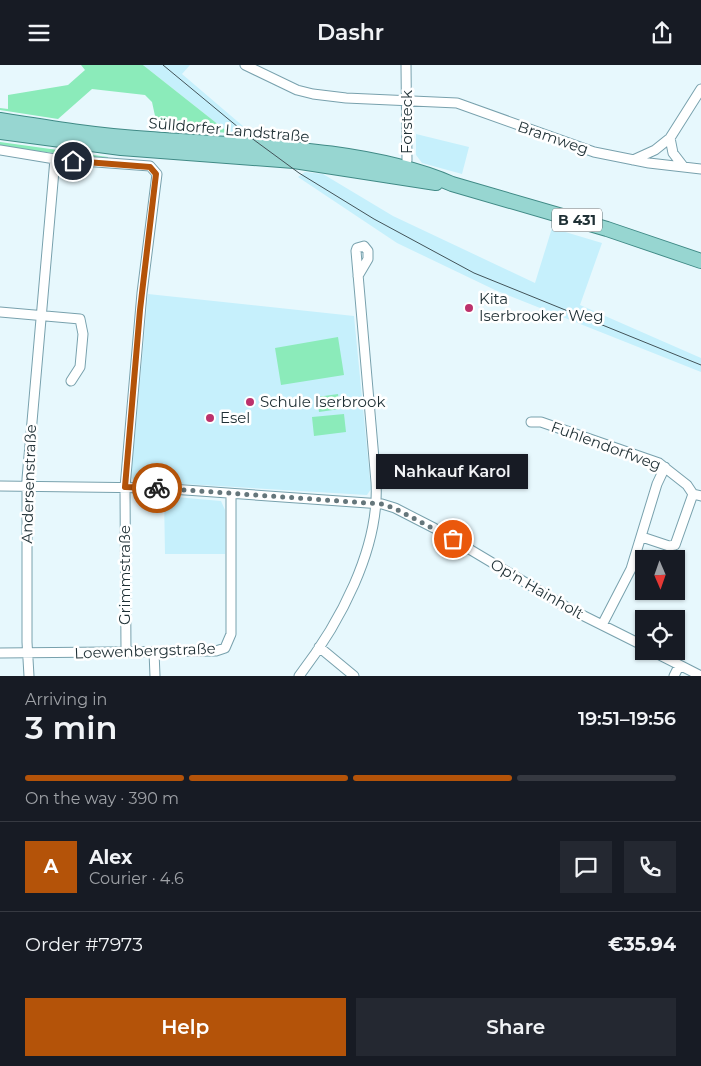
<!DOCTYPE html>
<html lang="en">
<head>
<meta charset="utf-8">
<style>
	body { margin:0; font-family:Montserrat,sans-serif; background:#242831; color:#f1f3f6; height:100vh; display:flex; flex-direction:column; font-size:19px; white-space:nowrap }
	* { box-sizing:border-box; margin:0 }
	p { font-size:16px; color:#9ea1a6 }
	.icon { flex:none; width:28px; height:28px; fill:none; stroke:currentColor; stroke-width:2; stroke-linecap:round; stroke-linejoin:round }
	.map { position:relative; height:611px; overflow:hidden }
	.drawer { display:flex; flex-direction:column; background:#171b24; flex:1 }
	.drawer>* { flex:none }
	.needle { width:32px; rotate:178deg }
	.tools { position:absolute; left:635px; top:485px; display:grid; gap:10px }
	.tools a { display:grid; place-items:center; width:50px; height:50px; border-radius:0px; background:#171b24; box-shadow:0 1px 4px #0004; font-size:25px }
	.pin { position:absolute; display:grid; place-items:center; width:42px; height:42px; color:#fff; margin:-21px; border:2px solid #fff; border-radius:50%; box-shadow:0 1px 5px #0007 }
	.courier { position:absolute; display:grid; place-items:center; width:50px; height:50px; margin:-25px; border:4px solid #b45309; border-radius:50%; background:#fff; color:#222; box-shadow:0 1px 6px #0007 }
	.bubble { position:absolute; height:35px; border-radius:0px; background:#171b24; box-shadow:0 1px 4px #0004; font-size:16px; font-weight:600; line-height:35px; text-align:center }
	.summary em { font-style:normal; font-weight:600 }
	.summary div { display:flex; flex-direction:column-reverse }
	.summary { display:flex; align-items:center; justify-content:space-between; height:85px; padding:0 25px }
	h1 { font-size:32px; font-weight:600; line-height:38px }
	.bar { display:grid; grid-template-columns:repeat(4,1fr); gap:8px 5px; align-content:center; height:60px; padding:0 25px }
	.bar i { height:6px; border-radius:4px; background:#363941 }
	.bar .current { background:#b45309 }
	.bar p { grid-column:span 4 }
	.line { display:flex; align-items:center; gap:12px; padding:0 25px; border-top:1px solid #363941 }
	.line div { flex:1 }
	.round { display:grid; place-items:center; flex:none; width:52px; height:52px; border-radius:0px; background:#242831 }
	.cta { display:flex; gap:10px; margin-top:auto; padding:10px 25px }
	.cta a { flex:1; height:58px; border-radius:0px; background:#b45309; color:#fff; font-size:20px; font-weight:600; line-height:58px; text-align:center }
	.cta a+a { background:#242831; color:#f1f3f6 }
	header { display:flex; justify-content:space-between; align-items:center; height:65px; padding:0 25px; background:#171b24; font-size:22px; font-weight:600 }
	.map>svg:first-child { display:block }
	.built { fill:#c6f0fc }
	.green { fill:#8bebba }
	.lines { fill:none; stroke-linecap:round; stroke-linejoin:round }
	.street-casing { stroke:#78a1ad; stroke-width:11 }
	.primary-casing { stroke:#408a86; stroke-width:16 }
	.street { stroke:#fff; stroke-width:9 }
	.primary { stroke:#97d6d1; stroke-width:14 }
	.tram { stroke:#425358; stroke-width:1 }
	.done { stroke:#65767b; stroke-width:5; stroke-dasharray:0 9 }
	.route { stroke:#b45309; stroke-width:6 }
	.poi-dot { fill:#bc326c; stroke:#fff; stroke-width:2 }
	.labels { text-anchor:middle; stroke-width:5; stroke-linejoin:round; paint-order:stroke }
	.shield { fill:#fff; stroke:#626e72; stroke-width:1 }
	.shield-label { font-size:14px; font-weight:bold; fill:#1f3035 }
	.street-label { font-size:15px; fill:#1f3035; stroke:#fff }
	.poi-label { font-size:15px; fill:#1f3035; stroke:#fff; text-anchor:start }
</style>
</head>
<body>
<header><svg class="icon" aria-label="menu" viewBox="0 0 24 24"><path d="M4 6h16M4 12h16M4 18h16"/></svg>Dashr<svg class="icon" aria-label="share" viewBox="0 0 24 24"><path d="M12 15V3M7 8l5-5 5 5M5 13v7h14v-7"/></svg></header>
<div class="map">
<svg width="701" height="611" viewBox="0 0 701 611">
	<rect width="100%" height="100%" fill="#e7f8fd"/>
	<path class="built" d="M 143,0 L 190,0 L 182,9 L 257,73 L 229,68 Z
		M 416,69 L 469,82 L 462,109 L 422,98 L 416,90 Z
		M 305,107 L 323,109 L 393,151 L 535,218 L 552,163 L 602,178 L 580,240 L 701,293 L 701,307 L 495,225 L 397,178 L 298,112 Z
		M 148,229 L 354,251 L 371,424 L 367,430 L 134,416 L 131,412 Z
		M 164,431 L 221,436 L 225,445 L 225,489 L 165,489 Z"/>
	<path class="green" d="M 81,0 L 143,0 L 229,68 L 165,63 L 157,60 L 152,37 L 145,30 L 92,24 L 58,54 L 0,45 L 0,43 L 8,44 L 8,30 L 68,20 L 85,5 Z
		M 0,77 L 108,92 L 108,94 L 0,82 Z
		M 338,272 L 344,310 L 281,320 L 275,283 Z
		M 338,329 L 340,344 L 319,347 L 317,332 Z
		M 344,349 L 346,367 L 314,371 L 312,352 Z"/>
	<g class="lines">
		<g class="street-casing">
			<path id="street" d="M 245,0 L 297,25 L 313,29 L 346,33 L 457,38 L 594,87 L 649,98 L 701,104
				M 670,73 L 673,88 L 683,101
				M 0,85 L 55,94 L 150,101 L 157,109 L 142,228 L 125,422 L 126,587
				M 633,95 L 655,85 L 670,73 L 701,24
				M 404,108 L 407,95 L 406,0
				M 0,247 L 80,254 L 83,269 L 80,302 L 71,316
				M 531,357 L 541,357 L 659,398 L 687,420 L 693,429 L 701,431
				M 0,421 L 157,423 L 382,439 L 395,443 L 434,463 L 568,543 L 644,581
				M 642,472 L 669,481 L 675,480 L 693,429
				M 602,560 L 631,504 L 657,419 L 665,402
				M 319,582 L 354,611
				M 652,586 L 701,611
				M 154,587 L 155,611
				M 0,588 L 216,586 L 225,583 L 231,569 L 231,429
				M 29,611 L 27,577 L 27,414 L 55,94
				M 299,611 C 339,559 380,484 376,417 L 356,186 L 357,183 L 364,181 L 368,186 L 368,194 L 358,211
				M 674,611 L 679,601"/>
		</g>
		<g class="primary-casing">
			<path id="primary" d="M 0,55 C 50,63 100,71 150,74 C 243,81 367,82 452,119 L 607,164 L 701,196
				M 0,67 L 121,83 L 294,96 L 436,118"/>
		</g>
		<use href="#street" class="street"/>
		<use href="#primary" class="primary"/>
		<path class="tram" d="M 163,0 L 250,72 L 299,108 L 374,154 L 474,208 L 701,300"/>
	</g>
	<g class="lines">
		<path class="done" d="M 157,423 L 382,439 L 394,443 L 453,474"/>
		<path class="route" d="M 73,96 L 150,102 L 156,109 L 140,245 L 125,422 L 157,423"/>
	</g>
	<g class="poi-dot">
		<circle cx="469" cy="243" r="5"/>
		<circle cx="250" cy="337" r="5"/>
		<circle cx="210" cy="353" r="5"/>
	</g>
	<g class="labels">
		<rect class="shield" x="552" y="143.5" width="50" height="23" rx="4"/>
		<g class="shield-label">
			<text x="577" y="160">B 431</text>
		</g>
		<g class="street-label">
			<text transform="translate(407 57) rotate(-90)" y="5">Forsteck</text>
			<text transform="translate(229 65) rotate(5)" y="5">Sülldorfer Landstraße</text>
			<text transform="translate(553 73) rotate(19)" y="5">Bramweg</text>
			<text transform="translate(606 381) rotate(20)" y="5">Fuhlendorfweg</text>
			<text transform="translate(29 419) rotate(-88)" y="5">Andersenstraße</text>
			<text transform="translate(125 510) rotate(-90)" y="5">Grimmstraße</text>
			<text transform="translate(537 524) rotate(30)" y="5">Op'n Hainholt</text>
			<text transform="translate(145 586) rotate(-2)" y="5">Loewenbergstraße</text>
		</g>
		<g class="poi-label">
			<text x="479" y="239">Kita<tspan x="479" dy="17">Iserbrooker Weg</tspan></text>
			<text x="260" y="342">Schule Iserbrook</text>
			<text x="220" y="358">Esel</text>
		</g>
	</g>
</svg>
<div class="tools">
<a><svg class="needle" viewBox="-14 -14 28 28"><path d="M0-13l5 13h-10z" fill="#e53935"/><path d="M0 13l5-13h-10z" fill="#9ea1a6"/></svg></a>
<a><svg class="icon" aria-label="locate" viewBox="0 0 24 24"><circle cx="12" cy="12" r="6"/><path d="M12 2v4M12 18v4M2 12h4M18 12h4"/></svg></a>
</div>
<div class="pin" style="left:453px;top:474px;background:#ea580c"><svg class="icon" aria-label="bag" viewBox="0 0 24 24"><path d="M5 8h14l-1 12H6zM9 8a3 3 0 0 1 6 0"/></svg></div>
<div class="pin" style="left:73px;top:96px;background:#1f2937"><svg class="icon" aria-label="home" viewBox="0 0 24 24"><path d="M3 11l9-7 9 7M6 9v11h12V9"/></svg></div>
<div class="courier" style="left:157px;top:423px"><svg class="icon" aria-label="bike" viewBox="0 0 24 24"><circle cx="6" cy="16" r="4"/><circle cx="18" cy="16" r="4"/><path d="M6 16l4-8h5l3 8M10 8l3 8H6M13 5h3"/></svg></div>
<div class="bubble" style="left:376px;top:389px;width:152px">Nahkauf Karol</div>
</div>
<section class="drawer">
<div class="summary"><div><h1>3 min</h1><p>Arriving in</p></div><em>19:51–19:56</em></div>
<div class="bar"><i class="current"></i><i class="current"></i><i class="current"></i><i></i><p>On the way · 390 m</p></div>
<div class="line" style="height:90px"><b class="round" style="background:#b45309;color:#fff">A</b><div><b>Alex</b><p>Courier · 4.6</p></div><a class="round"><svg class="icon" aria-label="chat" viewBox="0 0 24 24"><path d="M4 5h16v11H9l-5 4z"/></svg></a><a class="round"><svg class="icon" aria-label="phone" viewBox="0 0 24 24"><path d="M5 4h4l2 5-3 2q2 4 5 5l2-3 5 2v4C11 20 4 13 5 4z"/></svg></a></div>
<div class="line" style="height:65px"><div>Order #7973</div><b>€35.94</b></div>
<div class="cta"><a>Help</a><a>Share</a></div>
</section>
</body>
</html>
